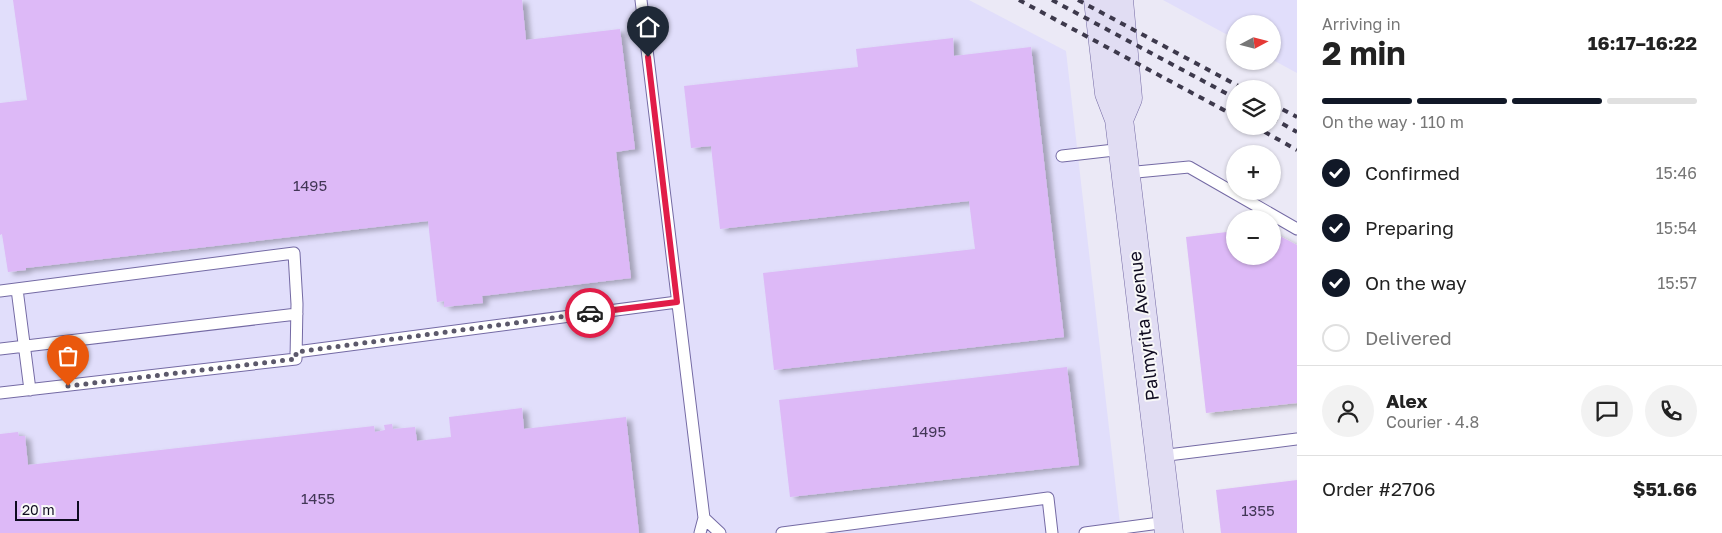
<!DOCTYPE html>
<html lang="en">
<head>
<meta charset="utf-8">
<style>
	body { margin:0; font-family:"Golos Text",sans-serif; background:#f2f2f2; color:#222; height:100vh; display:flex; flex-direction:column; font-size:19px; white-space:nowrap }
	* { box-sizing:border-box; margin:0 }
	p { font-size:16px; color:#767676 }
	.icon { flex:none; width:28px; height:28px; fill:none; stroke:currentColor; stroke-width:2; stroke-linecap:round; stroke-linejoin:round }
	.map { position:relative; flex:1; overflow:hidden }
	.details { display:flex; flex-direction:column; background:#fff; width:425px }
	.details>* { flex:none }
	.needle { width:32px; rotate:83deg }
	.tools { position:absolute; left:1226px; top:15px; display:grid; gap:10px }
	.tools a { display:grid; place-items:center; width:55px; height:55px; border-radius:50%; background:#fff; box-shadow:0 1px 4px #0004; font-size:25px }
	.scale { position:absolute; left:15px; bottom:12px; width:64px; box-sizing:border-box; padding-left:5px; border:2px solid #0f0b20; border-top:0; font-size:14px; line-height:18px; white-space:nowrap; color:#0f0b20; -webkit-text-stroke:4px #f8f8f8; paint-order:stroke }
	.pin { position:absolute; display:grid; place-items:center; width:42px; height:42px; color:#fff; margin:-51px -21px; border-radius:50% 50% 50% 0; rotate:-45deg; box-shadow:0 0 5px #0007 }
	.pin .icon { rotate:45deg }
	.courier { position:absolute; display:grid; place-items:center; width:50px; height:50px; margin:-25px; border:4px solid #e11d48; border-radius:50%; background:#fff; color:#222; box-shadow:0 1px 6px #0007 }
	.headline em { font-style:normal; font-weight:700 }
	.headline div { display:flex; flex-direction:column-reverse }
	.headline { display:flex; align-items:center; justify-content:space-between; height:85px; padding:0 25px }
	h1 { font-size:32px; font-weight:700; line-height:38px }
	.bar { display:grid; grid-template-columns:repeat(4,1fr); gap:8px 5px; align-content:center; height:60px; padding:0 25px }
	.bar i { height:6px; border-radius:4px; background:#e0e0e0 }
	.bar .active { background:#111827 }
	.bar p { grid-column:span 4 }
	.line { display:flex; align-items:center; gap:12px; padding:0 25px; border-top:1px solid #e0e0e0 }
	.line div { flex:1 }
	.round { display:grid; place-items:center; flex:none; width:52px; height:52px; border-radius:26px; background:#f2f2f2 }
	ol { padding:0 25px; list-style:none }
	li { display:flex; align-items:center; gap:15px; height:55px }
	li p { margin-inline-start:auto }
	li .icon { padding:5px; border-radius:50%; background:#111827; color:#fff; stroke-width:4 }
	li:last-child { color:#767676 }
	li i { width:28px; height:28px; border:2px solid #e0e0e0; border-radius:50% }
	main { display:flex; flex:1; min-height:0 }
	.map>svg:first-child { display:block }
	.built { fill:#e1defb }
	.building { fill:#ddb9f7; filter:url(#shadow) }
	.lines { fill:none; stroke-linecap:round; stroke-linejoin:round }
	.lane-casing { stroke:#746aa4; stroke-width:13 }
	.secondary-casing { stroke:#746aa4; stroke-width:29 }
	.lane { stroke:#fff; stroke-width:11 }
	.secondary { stroke:#e1ddf3; stroke-width:28 }
	.rail { stroke:#3d394c; stroke-width:4; stroke-dasharray:6 6; stroke-linecap:butt }
	.done { stroke:#5c596b; stroke-width:5; stroke-dasharray:0 9 }
	.route { stroke:#e11d48; stroke-width:6 }
	.labels { text-anchor:middle; stroke-width:4; stroke-linejoin:round; paint-order:stroke }
	.number-label { font-size:15px; fill:#423656 }
	.street-label { font-size:18px; fill:#0f0b20; stroke:#f8f8f8 }
</style>
</head>
<body>
<main>
<div class="map">
<svg width="1297" height="533" viewBox="0 0 1297 533">
	<defs>
		<filter id="shadow"><feDropShadow dx="5.5" dy="3" stdDeviation="2.5" flood-color="#0004"/></filter>
	</defs>
	<rect width="100%" height="100%" fill="#ebe9f6"/>
	<path class="built" d="M 0,0 L 969,0 L 1066,51 L 1121,533 L 0,533 Z
		M 1163,0 L 1297,0 L 1297,73 L 1273,60 L 1272,24 L 1235,24 L 1235,39 Z"/>
	<path class="building" d="M 13,0 L 522,0 L 526,40 L 620,29 L 635,149 L 616,152 L 631,278 L 482,296 L 483,303 L 444,307 L 444,301 L 437,302 L 428,221 L 26,268 L 26,270 L 8,272 L 2,234 L 0,235 L 0,103 L 27,100 Z
		M 953,38 L 954,56 L 1031,47 L 1064,337 L 774,370 L 763,273 L 975,249 L 969,201 L 720,229 L 711,146 L 691,148 L 684,86 L 858,67 L 856,49 Z
		M 1235,231 L 1235,256 L 1272,256 L 1272,232 L 1297,245 L 1297,403 L 1206,413 L 1186,237 Z
		M 1067,367 L 1079,465 L 790,497 L 779,400 Z
		M 522,408 L 524,429 L 626,417 L 639,533 L 0,533 L 0,434 L 18,432 L 19,436 L 25,436 L 28,465 L 374,426 L 375,432 L 385,430 L 384,425 L 392,424 L 393,429 L 415,427 L 417,441 L 451,437 L 449,417 Z
		M 1297,480 L 1297,533 L 1221,533 L 1216,490 Z"/>
	<g class="lines">
		<g class="lane-casing">
			<path id="lane" d="M 641,0 L 704,518 L 720,533
				M 1062,156 L 1123,149
				M 1126,173 L 1189,167 L 1297,229
				M 17,289 L 30,390
				M 0,291 L 294,253 L 297,304 L 296,359 L 0,393
				M 0,349 L 297,314
				M 296,352 L 677,302
				M 1160,456 L 1297,439
				M 700,533 L 704,518
				M 782,533 L 1048,498 L 1052,533
				M 1085,533 L 1167,522"/>
		</g>
		<g class="secondary-casing">
			<path id="secondary" d="M 1098,0 L 1109,93 L 1119,119 L 1169,533
				M 1119,0 L 1128,98 L 1120,117"/>
		</g>
		<use href="#lane" class="lane"/>
		<use href="#secondary" class="secondary"/>
		<path class="rail" d="M 1019,0 L 1235,116
			M 1052,0 L 1235,98
			M 1078,0 L 1244,89
			M 1272,104 L 1297,117
			M 1272,118 L 1297,132
			M 1254,126 L 1297,150"/>
	</g>
	<g class="lines">
		<path class="done" d="M 68,386 L 296,359 L 296,352 L 590,313"/>
		<path class="route" d="M 590,313 L 677,302 L 648,57"/>
	</g>
	<g class="labels">
		<g class="number-label">
			<text x="310" y="191">1495</text>
			<text x="929" y="437">1495</text>
			<text x="318" y="504">1455</text>
			<text x="1258" y="516">1355</text>
		</g>
		<g class="street-label">
			<text transform="translate(1144 326) rotate(-97)" y="6">Palmyrita Avenue</text>
		</g>
	</g>
</svg>
<div class="tools">
<a><svg class="needle" viewBox="-14 -14 28 28"><path d="M0-13l5 13h-10z" fill="#e53935"/><path d="M0 13l5-13h-10z" fill="#767676"/></svg></a>
<a><svg class="icon" aria-label="layers" viewBox="0 0 24 24"><path d="M12 4l9 5-9 5-9-5zM3 14l9 5 9-5"/></svg></a>
<a>+</a>
<a>−</a>
</div>
<div class="scale">20 m</div>
<div class="pin" style="left:68px;top:386px;background:#ea580c"><svg class="icon" aria-label="bag" viewBox="0 0 24 24"><path d="M5 8h14l-1 12H6zM9 8a3 3 0 0 1 6 0"/></svg></div>
<div class="pin" style="left:648px;top:57px;background:#1f2937"><svg class="icon" aria-label="home" viewBox="0 0 24 24"><path d="M3 11l9-7 9 7M6 9v11h12V9"/></svg></div>
<div class="courier" style="left:590px;top:313px"><svg class="icon" aria-label="car" viewBox="0 0 24 24"><path d="M5 17H2v-5l4-1 3-4h7l3 4 3 1v5h-3M9 17h6M6 11h13"/><circle cx="7" cy="17" r="2"/><circle cx="17" cy="17" r="2"/></svg></div>
</div>
<section class="details">
<div class="headline"><div><h1>2 min</h1><p>Arriving in</p></div><em>16:17–16:22</em></div>
<div class="bar"><i class="active"></i><i class="active"></i><i class="active"></i><i></i><p>On the way · 110 m</p></div>
<ol>
<li><svg class="icon" aria-label="check" viewBox="0 0 24 24"><path d="M5 12l5 5 9-10"/></svg>Confirmed<p>15:46</p></li>
<li><svg class="icon" aria-label="check" viewBox="0 0 24 24"><path d="M5 12l5 5 9-10"/></svg>Preparing<p>15:54</p></li>
<li><svg class="icon" aria-label="check" viewBox="0 0 24 24"><path d="M5 12l5 5 9-10"/></svg>On the way<p>15:57</p></li>
<li><i></i>Delivered</li>
</ol>
<div class="line" style="height:90px"><a class="round"><svg class="icon" aria-label="person" viewBox="0 0 24 24"><circle cx="12" cy="8" r="4"/><path d="M4 21q1-7 8-7t8 7"/></svg></a><div><b>Alex</b><p>Courier · 4.8</p></div><a class="round"><svg class="icon" aria-label="chat" viewBox="0 0 24 24"><path d="M4 5h16v11H9l-5 4z"/></svg></a><a class="round"><svg class="icon" aria-label="phone" viewBox="0 0 24 24"><path d="M5 4h4l2 5-3 2q2 4 5 5l2-3 5 2v4C11 20 4 13 5 4z"/></svg></a></div>
<div class="line" style="height:65px"><div>Order #2706</div><b>$51.66</b></div>
</section>
</main>
</body>
</html>
